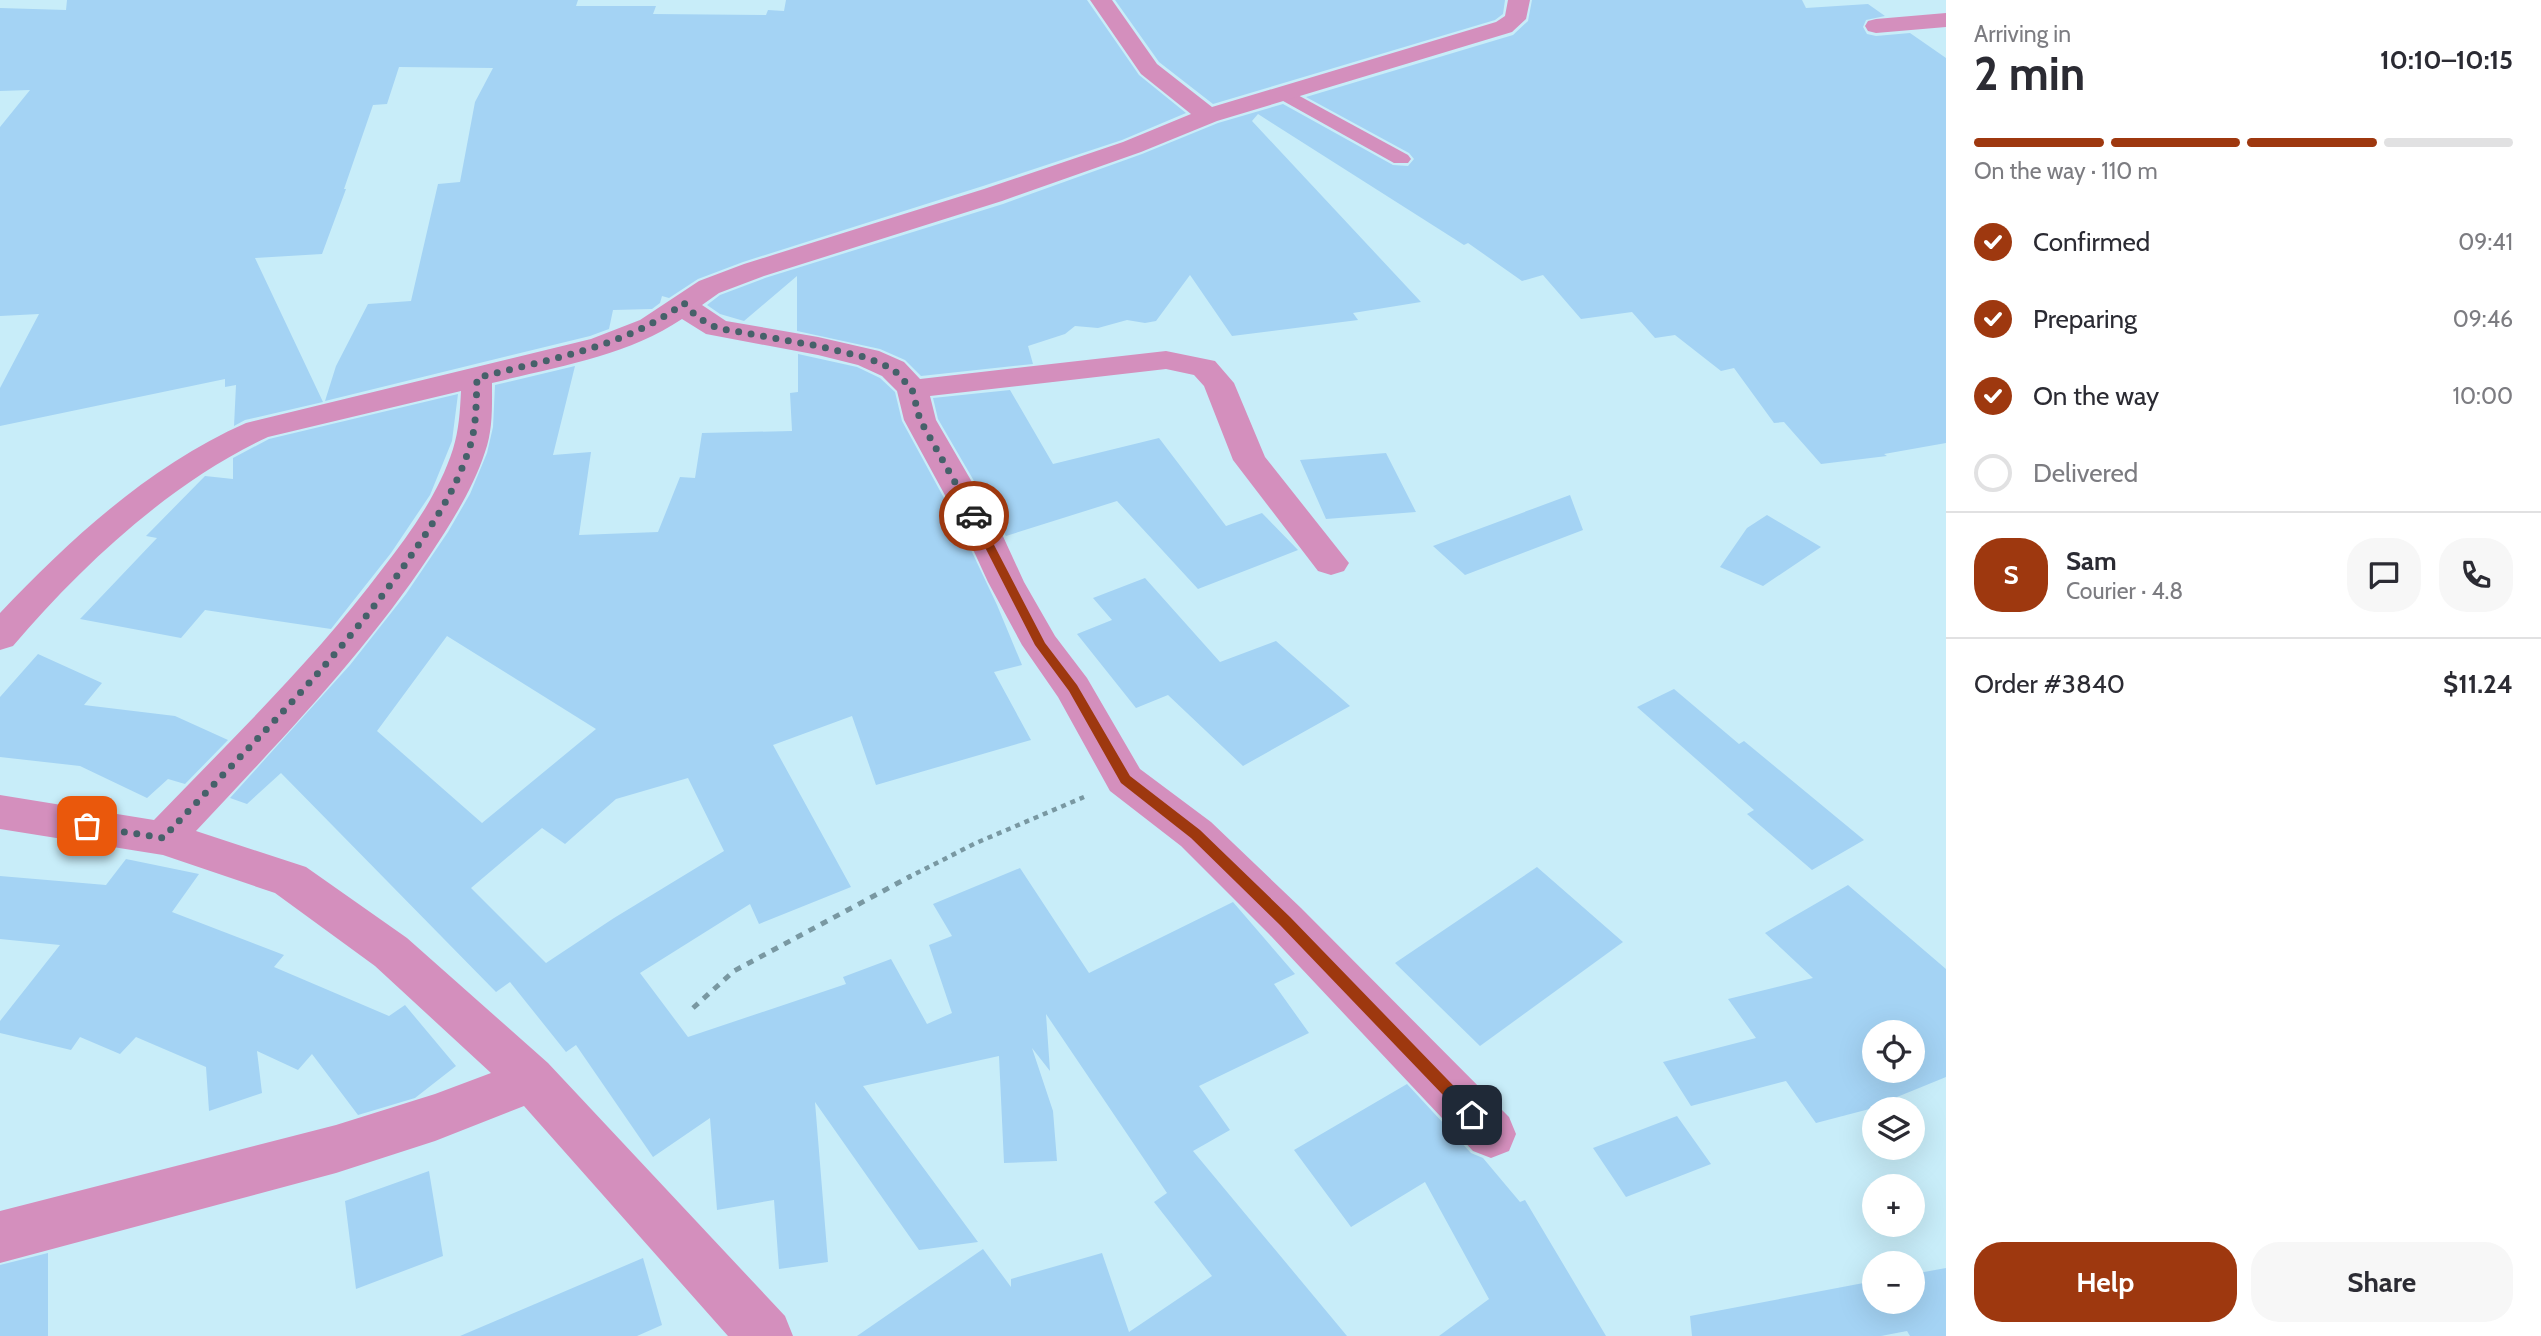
<!DOCTYPE html>
<html lang="en">
<head>
<meta charset="utf-8">
<style>
	body { margin:0; font-family:Cabin,sans-serif; background:#f7f7f7; color:#2b2b33; height:100vh; display:flex; flex-direction:column; font-size:26px; white-space:nowrap }
	* { box-sizing:border-box; margin:0 }
	p { font-size:23px; color:#7c7c81 }
	.icon { flex:none; width:38px; height:38px; fill:none; stroke:currentColor; stroke-width:2; stroke-linecap:round; stroke-linejoin:round }
	.map { position:relative; flex:1; overflow:hidden }
	.panel { display:flex; flex-direction:column; background:#fff; width:595px }
	.panel>* { flex:none }
	.fabs { position:absolute; left:1862px; top:1020px; display:grid; gap:14px }
	.fabs a { display:grid; place-items:center; width:63px; height:63px; border-radius:50%; background:#fff; box-shadow:0 7px 28px #0002; font-size:35px }
	.pin { position:absolute; display:grid; place-items:center; width:60px; height:60px; color:#fff; margin:-30px; border-radius:14px; box-shadow:0 4px 10px #0006 }
	.courier { position:absolute; display:grid; place-items:center; width:70px; height:70px; margin:-35px; border:5px solid #9e380f; border-radius:50%; background:#fff; color:#222; box-shadow:0 2px 9px #0007 }
	.head em { font-style:normal; font-weight:700 }
	.head div { display:flex; flex-direction:column-reverse }
	.head { display:flex; align-items:center; justify-content:space-between; height:119px; padding:0 28px }
	h1 { font-size:46px; font-weight:700; line-height:52px }
	.bar { display:grid; grid-template-columns:repeat(4,1fr); gap:10px 7px; align-content:center; height:84px; padding:0 28px }
	.bar i { height:9px; border-radius:5px; background:#e1e1e2 }
	.bar .on { background:#9e380f }
	.bar p { grid-column:span 4 }
	.line { display:flex; align-items:center; gap:18px; padding:0 28px; border-top:2px solid #e1e1e2 }
	.line div { flex:1 }
	.round { display:grid; place-items:center; flex:none; width:74px; height:74px; border-radius:28px; background:#f7f7f7 }
	ol { padding:0 28px; list-style:none }
	li { display:flex; align-items:center; gap:21px; height:77px }
	li p { margin-inline-start:auto }
	li .icon { padding:7px; border-radius:50%; background:#9e380f; color:#fff; stroke-width:4 }
	li:last-child { color:#7c7c81 }
	li i { width:38px; height:38px; border:4px solid #e1e1e2; border-radius:50% }
	.cta { display:flex; gap:14px; margin-top:auto; padding:14px 28px }
	.cta a { flex:1; height:80px; border-radius:28px; background:#9e380f; color:#fff; font-size:28px; font-weight:700; line-height:80px; text-align:center }
	.cta a+a { background:#f7f7f7; color:#2b2b33 }
	main { display:flex; flex:1; min-height:0 }
	.map>svg:first-child { display:block }
	.building { fill:#a4d3f4; fill-rule:evenodd }
	.lines { fill:none; stroke-linecap:round; stroke-linejoin:round }
	.path-far1 { stroke:#7998a2; stroke-width:4.5; stroke-dasharray:5 5; stroke-linecap:butt }
	.path { stroke:#7998a2; stroke-width:5; stroke-dasharray:7 7; stroke-linecap:butt }
	.lane { fill:#d48fbd; fill-rule:evenodd }
	.street { fill:#d48fbd; fill-rule:evenodd }
	.route { fill:#9e380f }
	.done { stroke:#46616a; stroke-width:7; stroke-dasharray:0 12.6 }
</style>
</head>
<body>
<main>
<div class="map">
<svg width="1946" height="1336" viewBox="0 0 1946 1336">
	<rect width="100%" height="100%" fill="#c8edf9"/>
	<path class="building" d="M 67,0 L 578,0 L 576,6 L 656,6 L 653,14 L 766,15 L 768,10 L 784,11 L 786,0 L 1087,0 L 1139,75 L 1186,113 L 1122,140 L 983,186 L 743,262 L 698,279 L 669,298 L 662,296 L 660,303 L 652,309 L 613,310 L 609,329 L 590,336 L 325,401 L 336,366 L 368,304 L 411,301 L 438,184 L 460,182 L 475,102 L 493,68 L 399,67 L 387,104 L 373,105 L 344,189 L 346,189 L 322,254 L 255,258 L 323,402 L 245,420 L 234,426 L 236,385 L 225,387 L 225,379 L 0,426 L 0,388 L 39,314 L 0,316 L 0,127 L 30,90 L 0,91 L 0,8 L 66,10 Z
		M 1115,0 L 1505,0 L 1503,14 L 1495,20 L 1213,104 L 1159,62 Z
		M 1532,0 L 1802,0 L 1806,8 L 1868,4 L 1885,16 L 1866,20 L 1863,27 L 1867,34 L 1876,36 L 1910,33 L 1946,58 L 1946,443 L 1884,454 L 1887,456 L 1821,464 L 1784,422 L 1774,423 L 1734,368 L 1721,371 L 1675,335 L 1655,338 L 1632,312 L 1581,319 L 1543,275 L 1522,281 L 1468,243 L 1464,245 L 1258,114 L 1252,121 L 1421,302 L 1353,313 L 1358,320 L 1232,336 L 1190,275 L 1156,321 L 1145,323 L 1127,320 L 1098,328 L 1075,326 L 1065,334 L 1028,346 L 1033,364 L 921,376 L 905,360 L 880,349 L 797,331 L 797,276 L 744,321 L 720,314 L 707,305 L 720,295 L 765,278 L 1003,204 L 1142,154 L 1218,123 L 1283,104 L 1393,165 L 1408,166 L 1414,159 L 1409,153 L 1306,97 L 1513,35 L 1528,21 Z
		M 798,354 L 857,367 L 880,378 L 895,392 L 902,421 L 963,533 L 997,605 L 1022,665 L 994,672 L 1031,740 L 876,785 L 852,716 L 773,745 L 851,887 L 759,924 L 750,904 L 640,973 L 688,1037 L 846,984 L 843,977 L 891,959 L 927,1024 L 952,1013 L 929,945 L 952,936 L 933,904 L 1020,868 L 1089,973 L 1233,902 L 1295,974 L 1274,984 L 1309,1033 L 1199,1086 L 1230,1130 L 1193,1151 L 1347,1336 L 857,1336 L 983,1249 L 1011,1287 L 1011,1279 L 1102,1253 L 1129,1332 L 1212,1276 L 1154,1202 L 1167,1193 L 1046,1014 L 1050,1071 L 1032,1048 L 1053,1111 L 1057,1161 L 1004,1163 L 999,1056 L 863,1086 L 978,1242 L 919,1250 L 815,1102 L 828,1262 L 779,1269 L 774,1200 L 717,1210 L 710,1118 L 653,1157 L 576,1045 L 566,1052 L 510,982 L 496,992 L 281,773 L 247,804 L 230,798 L 350,665 L 406,594 L 448,532 L 470,494 L 487,453 L 493,427 L 495,385 L 575,366 L 553,455 L 591,452 L 579,535 L 658,532 L 680,477 L 695,478 L 702,433 L 792,431 L 790,393 L 798,392 ZM 447,636 L 596,729 L 482,823 L 377,731 ZM 688,778 L 724,851 L 614,918 L 546,963 L 471,888 L 542,828 L 565,844 L 616,799 Z
		M 1010,390 L 1053,464 L 1159,438 L 1226,526 L 1262,513 L 1298,550 L 1198,589 L 1117,501 L 1006,536 L 938,419 L 933,398 Z
		M 458,394 L 452,441 L 430,495 L 391,553 L 331,629 L 205,610 L 181,638 L 80,619 L 157,538 L 146,536 L 205,476 L 233,479 L 233,458 L 269,439 Z
		M 1386,453 L 1416,512 L 1326,519 L 1300,460 Z
		M 1570,495 L 1583,530 L 1465,575 L 1433,546 Z
		M 1767,515 L 1821,547 L 1763,586 L 1720,567 L 1747,528 Z
		M 1145,578 L 1220,662 L 1276,641 L 1350,706 L 1243,766 L 1168,695 L 1136,708 L 1077,634 L 1112,620 L 1093,598 Z
		M 38,654 L 102,683 L 84,705 L 175,716 L 228,740 L 185,784 L 168,779 L 147,798 L 80,766 L 0,757 L 0,697 Z
		M 1674,689 L 1739,744 L 1744,741 L 1864,840 L 1812,870 L 1747,814 L 1754,810 L 1637,707 Z
		M 126,859 L 199,874 L 172,912 L 284,955 L 274,967 L 389,1016 L 405,1005 L 456,1066 L 415,1098 L 358,1115 L 312,1054 L 298,1070 L 257,1051 L 262,1093 L 209,1111 L 206,1067 L 136,1037 L 120,1054 L 80,1037 L 71,1050 L 0,1033 L 0,1021 L 60,945 L 0,939 L 0,876 L 106,885 Z
		M 1537,867 L 1623,942 L 1480,1046 L 1395,963 Z
		M 1848,885 L 1946,969 L 1946,1077 L 1897,1097 L 1900,1101 L 1816,1123 L 1786,1081 L 1691,1106 L 1663,1062 L 1756,1038 L 1728,999 L 1813,978 L 1765,933 ZM 1874,1032 L 1913,1032 L 1913,1071 L 1874,1071 Z
		M 1407,1084 L 1471,1153 L 1483,1158 L 1520,1202 L 1525,1200 L 1606,1336 L 1439,1336 L 1489,1299 L 1425,1182 L 1351,1227 L 1294,1150 Z
		M 1677,1116 L 1711,1164 L 1626,1197 L 1593,1148 Z
		M 429,1171 L 443,1256 L 356,1289 L 345,1201 Z
		M 48,1253 L 48,1336 L 0,1336 L 0,1265 Z
		M 643,1258 L 662,1325 L 637,1336 L 460,1336 Z
		M 1946,1268 L 1946,1336 L 1910,1336 L 1907,1331 L 1881,1336 L 1692,1336 L 1690,1316 L 1874,1281 L 1874,1302 L 1913,1302 L 1913,1274 Z"/>
	<g class="lines">
		<path class="path-far1" d="M 907,878 L 976,843 L 1084,797"/>
		<path class="path" d="M 693,1008 L 734,971 L 911,876"/>
		<path class="lane" d="M 1283,87 L 1408,155 L 1411,159 L 1408,163 L 1394,163 L 1276,97 L 1274,93 Z"/>
		<path class="street" d="M 1090,0 L 1112,0 L 1157,64 L 1212,107 L 1496,22 L 1505,16 L 1508,0 L 1530,0 L 1526,19 L 1512,32 L 1217,121 L 1141,152 L 1002,201 L 764,276 L 719,293 L 702,305 L 726,321 L 818,337 L 879,351 L 904,362 L 920,379 L 1166,351 L 1215,361 L 1234,383 L 1265,457 L 1349,563 L 1344,571 L 1331,575 L 1318,571 L 1233,460 L 1204,386 L 1194,375 L 1166,369 L 930,396 L 936,420 L 1001,532 L 1024,582 L 1055,636 L 1087,678 L 1140,769 L 1211,822 L 1301,908 L 1509,1117 L 1516,1134 L 1509,1151 L 1491,1158 L 1473,1151 L 1269,934 L 1181,846 L 1110,791 L 1058,697 L 1022,645 L 988,582 L 965,532 L 904,420 L 897,391 L 882,376 L 858,365 L 818,355 L 706,334 L 682,319 C 627,356 556,367 492,383 C 492,406 493,430 485,452 C 473,489 451,523 430,555 C 363,656 278,743 196,831 L 306,867 L 407,938 L 548,1063 L 785,1316 L 793,1336 L 728,1336 L 524,1106 L 435,1141 L 336,1173 L 0,1263 L 0,1211 L 336,1125 L 435,1094 L 491,1073 L 375,966 L 275,893 L 163,855 L 0,829 L 0,795 L 154,820 C 233,738 315,659 383,568 C 411,532 439,493 453,449 C 459,430 460,411 461,391 L 268,437 C 171,482 82,565 13,646 L 0,650 L 0,613 C 71,538 151,465 246,423 L 591,339 L 640,320 L 699,281 L 744,264 L 984,189 L 1123,142 L 1191,114 L 1141,74 Z
			M 1946,13 L 1946,27 L 1876,33 L 1868,31 L 1865,26 L 1868,21 L 1876,19 Z"/>
	</g>
	<path class="route" d="M 974,512 L 979,516 L 1045,643 L 1077,685 L 1130,776 L 1200,830 L 1290,917 L 1477,1110 L 1479,1115 L 1477,1120 L 1467,1120 L 1280,925 L 1191,838 L 1121,783 L 1069,691 L 1035,645 L 969,516 Z"/>
	<g class="lines">
		<path class="done" d="M 87,826 L 163,838 C 246,749 336,663 406,563 C 430,528 455,492 468,452 C 477,428 476,403 477,378 C 547,359 624,348 684,303 L 697,317 L 717,328 L 818,346 L 868,358 L 893,369 L 912,389 L 920,420 L 974,516"/>
	</g>
</svg>
<div class="fabs">
<a><svg class="icon" aria-label="locate" viewBox="0 0 24 24"><circle cx="12" cy="12" r="6"/><path d="M12 2v4M12 18v4M2 12h4M18 12h4"/></svg></a>
<a><svg class="icon" aria-label="layers" viewBox="0 0 24 24"><path d="M12 4l9 5-9 5-9-5zM3 14l9 5 9-5"/></svg></a>
<a>+</a>
<a>−</a>
</div>
<div class="pin" style="left:87px;top:826px;background:#ea580c"><svg class="icon" aria-label="bag" viewBox="0 0 24 24"><path d="M5 8h14l-1 12H6zM9 8a3 3 0 0 1 6 0"/></svg></div>
<div class="pin" style="left:1472px;top:1115px;background:#1f2937"><svg class="icon" aria-label="home" viewBox="0 0 24 24"><path d="M3 11l9-7 9 7M6 9v11h12V9"/></svg></div>
<div class="courier" style="left:974px;top:516px"><svg class="icon" aria-label="car" viewBox="0 0 24 24"><path d="M5 17H2v-5l4-1 3-4h7l3 4 3 1v5h-3M9 17h6M6 11h13"/><circle cx="7" cy="17" r="2"/><circle cx="17" cy="17" r="2"/></svg></div>
</div>
<section class="panel">
<div class="head"><div><h1>2 min</h1><p>Arriving in</p></div><em>10:10–10:15</em></div>
<div class="bar"><i class="on"></i><i class="on"></i><i class="on"></i><i></i><p>On the way · 110 m</p></div>
<ol>
<li><svg class="icon" aria-label="check" viewBox="0 0 24 24"><path d="M5 12l5 5 9-10"/></svg>Confirmed<p>09:41</p></li>
<li><svg class="icon" aria-label="check" viewBox="0 0 24 24"><path d="M5 12l5 5 9-10"/></svg>Preparing<p>09:46</p></li>
<li><svg class="icon" aria-label="check" viewBox="0 0 24 24"><path d="M5 12l5 5 9-10"/></svg>On the way<p>10:00</p></li>
<li><i></i>Delivered</li>
</ol>
<div class="line" style="height:126px"><b class="round" style="background:#9e380f;color:#fff">S</b><div><b>Sam</b><p>Courier · 4.8</p></div><a class="round"><svg class="icon" aria-label="chat" viewBox="0 0 24 24"><path d="M4 5h16v11H9l-5 4z"/></svg></a><a class="round"><svg class="icon" aria-label="phone" viewBox="0 0 24 24"><path d="M5 4h4l2 5-3 2q2 4 5 5l2-3 5 2v4C11 20 4 13 5 4z"/></svg></a></div>
<div class="line" style="height:91px"><div>Order #3840</div><b>$11.24</b></div>
<div class="cta"><a>Help</a><a>Share</a></div>
</section>
</main>
</body>
</html>
